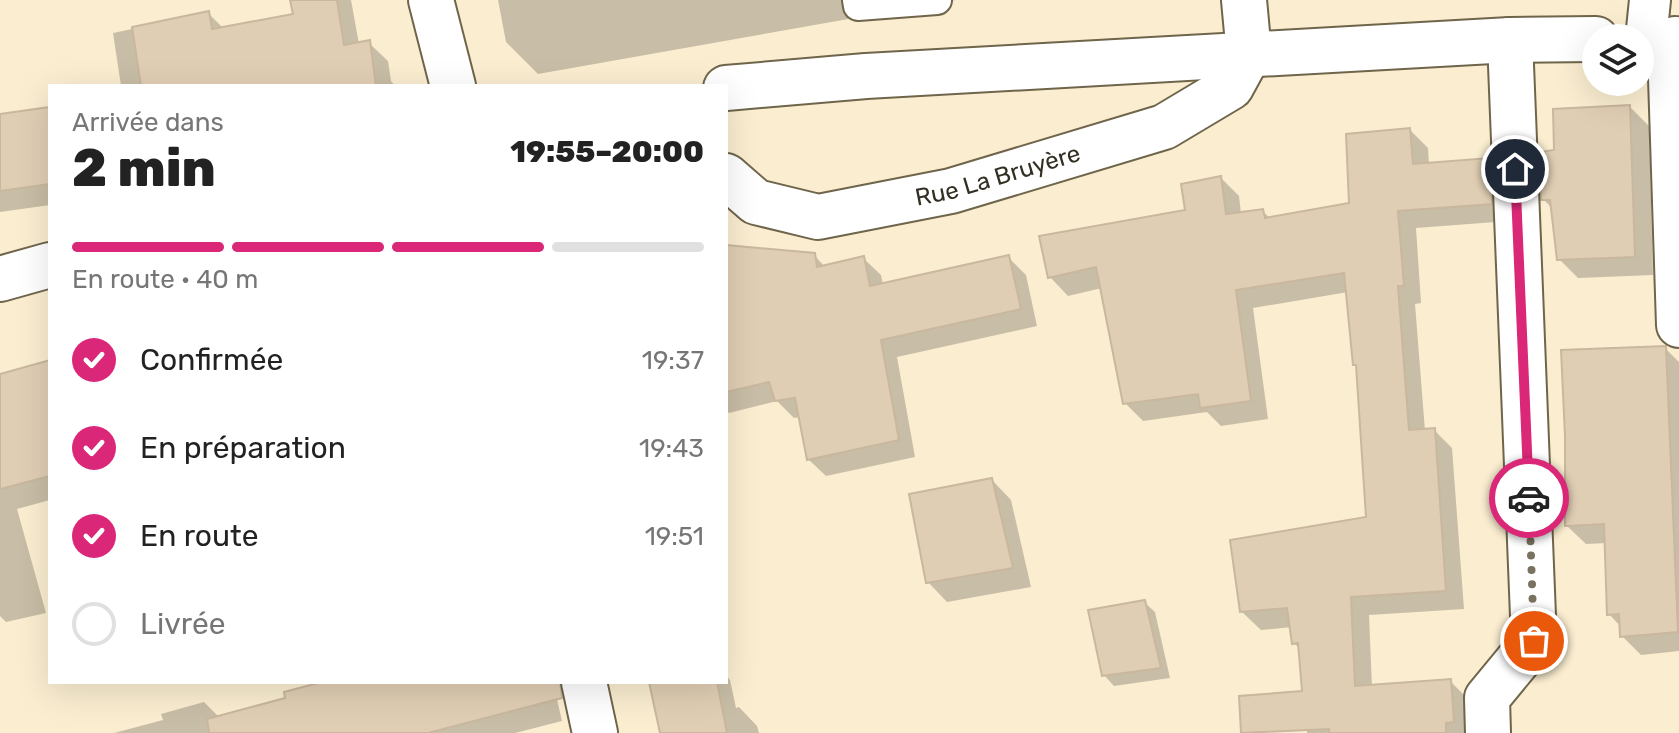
<!DOCTYPE html>
<html lang="fr">
<head>
<meta charset="utf-8">
<style>
	body { margin:0; font-family:Rubik,sans-serif; background:#f2f2f2; color:#222; height:100vh; display:flex; flex-direction:column; font-size:30px; white-space:nowrap }
	* { box-sizing:border-box; margin:0 }
	p { font-size:26px; color:#767676 }
	.icon { flex:none; width:44px; height:44px; fill:none; stroke:currentColor; stroke-width:2; stroke-linecap:round; stroke-linejoin:round }
	.map { position:relative; flex:1; overflow:hidden }
	.sheet { position:absolute; left:48px; top:84px; width:680px; height:600px; display:flex; flex-direction:column; background:#fff; border-radius:0px; box-shadow:0 8px 32px #0002 }
	.sheet>* { flex:none }
	.controls { position:absolute; left:1582px; top:24px; display:grid; gap:16px }
	.controls a { display:grid; place-items:center; width:72px; height:72px; border-radius:50%; background:#fff; box-shadow:0 8px 32px #0002; font-size:40px }
	.pin { position:absolute; display:grid; place-items:center; width:68px; height:68px; color:#fff; margin:-34px; border:4px solid #fff; border-radius:50%; box-shadow:0 2px 8px #0007 }
	.courier { position:absolute; display:grid; place-items:center; width:80px; height:80px; margin:-40px; border:6px solid #db2777; border-radius:50%; background:#fff; color:#222; box-shadow:0 2px 10px #0007 }
	.head em { font-style:normal; font-weight:800 }
	.head div { display:flex; flex-direction:column-reverse }
	.head { display:flex; align-items:center; justify-content:space-between; height:136px; padding:0 24px }
	h1 { font-size:52px; font-weight:800; line-height:60px }
	.bar { display:grid; grid-template-columns:repeat(4,1fr); gap:12px 8px; align-content:center; height:96px; padding:0 24px }
	.bar i { height:10px; border-radius:6px; background:#e0e0e0 }
	.bar .on { background:#db2777 }
	.bar p { grid-column:span 4 }
	ol { padding:0 24px; list-style:none }
	li { display:flex; align-items:center; gap:24px; height:88px }
	li p { margin-inline-start:auto }
	li .icon { padding:8px; border-radius:50%; background:#db2777; color:#fff; stroke-width:4 }
	li:last-child { color:#767676 }
	li i { width:44px; height:44px; border:4px solid #e0e0e0; border-radius:50% }
	.map>svg:first-child { display:block }
	.shadow { fill:#0003 }
	.building { fill:#e0ceb4; stroke:#c9b79e; stroke-width:2 }
	.lines { fill:none; stroke-linecap:round; stroke-linejoin:round }
	.service-casing { stroke:#6f654b; stroke-width:32 }
	.pedestrian-casing { stroke:#6f654b; stroke-width:44 }
	.minor-casing { stroke:#6f654b; stroke-width:48 }
	.service { stroke:#fff; stroke-width:28 }
	.pedestrian { stroke:#fff; stroke-width:40 }
	.minor { stroke:#fff; stroke-width:44 }
	.done { stroke:#797260; stroke-width:8; stroke-dasharray:0 14.4 }
	.route { stroke:#db2777; stroke-width:10 }
	.labels { text-anchor:middle; stroke-width:6; stroke-linejoin:round; paint-order:stroke }
	.street-label { font-size:24px; fill:#342f24; stroke:#faedd0 }
</style>
</head>
<body>
<div class="map">
<svg width="1679" height="733" viewBox="0 0 1679 733">
	<rect width="100%" height="100%" fill="#faedd0"/>
	<path class="shadow" d="M 292,0 L 351,0 L 359,44 L 369,43 L 388,61 L 391,81 L 395,86 L 121,86 L 113,33 L 208,13 L 224,29 L 295,15 Z
		M 498,0 L 956,0 L 538,74 L 506,42 Z
		M 1630,107 L 1649,126 L 1653,275 L 1578,278 L 1559,259 L 1553,209 L 1543,199 L 1556,152 Z
		M 50,108 L 50,205 L 0,212 L 0,116 Z
		M 1410,130 L 1428,148 L 1429,165 L 1489,160 L 1507,178 L 1509,221 L 1416,228 L 1421,303 L 1415,304 L 1425,431 L 1434,430 L 1452,448 L 1464,609 L 1369,615 L 1372,687 L 1450,681 L 1468,699 L 1471,733 L 1307,733 L 1300,649 L 1294,643 L 1292,627 L 1261,630 L 1242,612 L 1368,519 L 1358,367 L 1348,292 L 1253,308 L 1268,419 L 1221,426 L 1207,412 L 1143,421 L 1125,403 L 1102,288 L 1068,296 L 1050,277 L 1187,212 L 1221,178 L 1239,196 L 1241,214 L 1262,211 L 1271,219 L 1351,205 Z
		M 726,247 L 814,255 L 825,267 L 863,258 L 881,275 L 883,285 L 1008,257 L 1026,275 L 1037,326 L 897,357 L 915,457 L 826,476 L 808,459 L 800,417 L 794,418 L 777,401 L 729,413 L 726,410 Z
		M 1665,348 L 1679,362 L 1679,651 L 1641,655 L 1622,636 L 1621,627 L 1609,614 L 1607,543 L 1586,544 L 1567,526 Z
		M 50,363 L 50,500 L 17,509 L 46,613 L 6,622 L 0,616 L 0,376 Z
		M 992,480 L 1011,500 L 1031,587 L 947,602 L 928,582 Z
		M 1144,602 L 1155,612 L 1170,678 L 1114,686 L 1104,675 Z
		M 726,675 L 730,680 L 736,708 L 739,707 L 757,726 L 759,733 L 662,733 L 651,682 L 726,682 Z
		M 330,682 L 553,682 L 562,721 L 515,733 L 114,733 L 163,720 L 161,714 L 204,702 L 220,718 L 288,700 Z"/>
	<path class="building" d="M 290,0 L 337,0 L 344,45 L 370,40 L 376,86 L 141,86 L 132,27 L 209,11 L 212,29 L 293,14 Z
		M 1630,105 L 1635,257 L 1557,260 L 1550,200 L 1541,200 L 1540,152 L 1554,150 L 1553,109 Z
		M 50,107 L 50,184 L 0,191 L 0,114 Z
		M 1410,128 L 1413,164 L 1490,158 L 1492,204 L 1398,211 L 1404,286 L 1398,286 L 1409,430 L 1435,428 L 1446,591 L 1351,597 L 1355,686 L 1451,679 L 1454,722 L 1446,723 L 1446,733 L 1329,733 L 1329,729 L 1241,733 L 1239,696 L 1302,691 L 1298,643 L 1292,644 L 1287,608 L 1240,612 L 1230,540 L 1366,517 L 1356,365 L 1353,365 L 1344,273 L 1236,290 L 1251,401 L 1200,408 L 1198,394 L 1123,404 L 1096,267 L 1048,278 L 1039,236 L 1185,210 L 1181,184 L 1221,176 L 1226,214 L 1263,209 L 1265,218 L 1349,203 L 1346,134 Z
		M 726,245 L 815,253 L 817,267 L 864,256 L 870,286 L 1009,255 L 1021,309 L 881,340 L 899,440 L 807,460 L 795,398 L 775,401 L 769,382 L 726,392 Z
		M 1666,346 L 1678,632 L 1620,637 L 1619,614 L 1607,615 L 1604,524 L 1565,526 L 1565,436 L 1561,350 Z
		M 50,360 L 50,476 L 0,489 L 0,374 Z
		M 992,478 L 1013,568 L 926,583 L 909,494 Z
		M 1145,600 L 1161,668 L 1102,676 L 1088,610 Z
		M 322,682 L 560,682 L 562,698 L 428,733 L 209,733 L 207,719 L 285,698 L 284,692 Z
		M 649,682 L 717,682 L 727,733 L 660,733 Z"/>
	<g class="lines">
		<g class="service-casing">
			<path id="service" d="M 857,0 L 858,6 L 937,0"/>
		</g>
		<g class="pedestrian-casing">
			<path id="pedestrian" d="M 1646,39 L 1650,0"/>
		</g>
		<g class="minor-casing">
			<g id="minor">
				<path d="M 431,0 L 453,86"/>
				<path d="M 1675,39 L 1671,78 L 1679,325"/>
				<path d="M 726,88 L 866,76 L 1510,40 L 1596,39"/>
				<path id="s1" d="M 726,176 L 756,202 L 818,217 L 951,191 L 1164,127 L 1231,87 L 1249,54 L 1244,0"/>
				<path d="M 0,279 L 50,265"/>
				<path d="M 584,682 L 595,733"/>
				<path d="M 1488,733 L 1487,698 L 1534,641 L 1510,40"/>
			</g>
		</g>
		<use href="#service" class="service"/>
		<use href="#pedestrian" class="pedestrian"/>
		<use href="#minor" class="minor"/>
	</g>
	<g class="lines">
		<path class="done" d="M 1529,498 L 1534,641"/>
		<path class="route" d="M 1515,169 L 1529,498"/>
	</g>
	<g class="labels">
		<g class="street-label">
			<text dy="8" stroke="none"><textPath href="#s1" startOffset="288">Rue La Bruyère</textPath></text>
		</g>
	</g>
</svg>
<div class="controls">
<a><svg class="icon" aria-label="layers" viewBox="0 0 24 24"><path d="M12 4l9 5-9 5-9-5zM3 14l9 5 9-5"/></svg></a>
</div>
<div class="pin" style="left:1534px;top:641px;background:#ea580c"><svg class="icon" aria-label="bag" viewBox="0 0 24 24"><path d="M5 8h14l-1 12H6zM9 8a3 3 0 0 1 6 0"/></svg></div>
<div class="pin" style="left:1515px;top:169px;background:#1f2937"><svg class="icon" aria-label="home" viewBox="0 0 24 24"><path d="M3 11l9-7 9 7M6 9v11h12V9"/></svg></div>
<div class="courier" style="left:1529px;top:498px"><svg class="icon" aria-label="car" viewBox="0 0 24 24"><path d="M5 17H2v-5l4-1 3-4h7l3 4 3 1v5h-3M9 17h6M6 11h13"/><circle cx="7" cy="17" r="2"/><circle cx="17" cy="17" r="2"/></svg></div>
<section class="sheet">
<div class="head"><div><h1>2 min</h1><p>Arrivée dans</p></div><em>19:55–20:00</em></div>
<div class="bar"><i class="on"></i><i class="on"></i><i class="on"></i><i></i><p>En route · 40 m</p></div>
<ol>
<li><svg class="icon" aria-label="check" viewBox="0 0 24 24"><path d="M5 12l5 5 9-10"/></svg>Confirmée<p>19:37</p></li>
<li><svg class="icon" aria-label="check" viewBox="0 0 24 24"><path d="M5 12l5 5 9-10"/></svg>En préparation<p>19:43</p></li>
<li><svg class="icon" aria-label="check" viewBox="0 0 24 24"><path d="M5 12l5 5 9-10"/></svg>En route<p>19:51</p></li>
<li><i></i>Livrée</li>
</ol>
</section>
</div>
</body>
</html>
